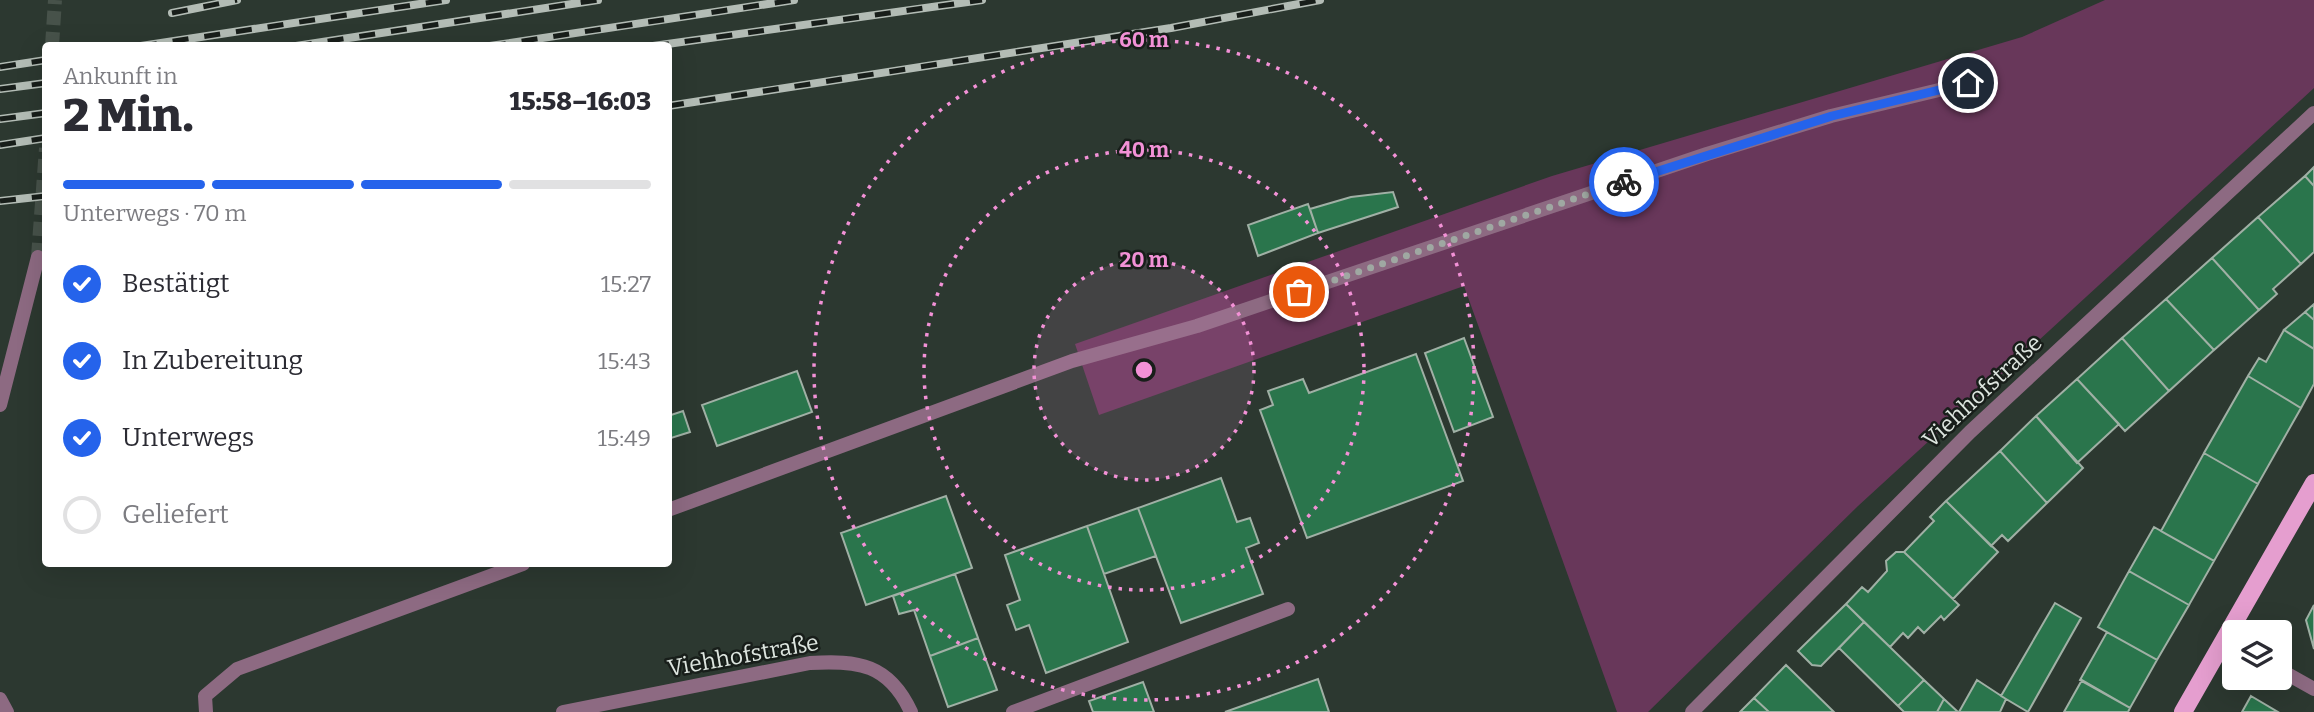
<!DOCTYPE html>
<html lang="de">
<head>
<meta charset="utf-8">
<style>
	body { margin:0; font-family:Bitter,serif; background:#f2f2f3; color:#2b2b33; height:100vh; display:flex; flex-direction:column; font-size:26px; white-space:nowrap }
	* { box-sizing:border-box; margin:0 }
	p { font-size:23px; color:#7c7c81 }
	.icon { flex:none; width:38px; height:38px; fill:none; stroke:currentColor; stroke-width:2; stroke-linecap:round; stroke-linejoin:round }
	.map { position:relative; flex:1; overflow:hidden }
	.panel { position:absolute; left:42px; top:42px; width:630px; height:525px; display:flex; flex-direction:column; background:#fff; border-radius:7px; box-shadow:0 7px 28px #0002 }
	.panel>* { flex:none }
	.fabs { position:absolute; left:2222px; top:620px; display:grid; gap:14px }
	.fabs a { display:grid; place-items:center; width:70px; height:70px; border-radius:7px; background:#fff; box-shadow:0 7px 28px #0002; font-size:35px }
	.pin { position:absolute; display:grid; place-items:center; width:60px; height:60px; color:#fff; margin:-30px; border:4px solid #fff; border-radius:50%; box-shadow:0 2px 7px #0007 }
	.courier { position:absolute; display:grid; place-items:center; width:70px; height:70px; margin:-35px; border:5px solid #2563eb; border-radius:50%; background:#fff; color:#222; box-shadow:0 2px 9px #0007 }
	.head em { font-style:normal; font-weight:800 }
	.head div { display:flex; flex-direction:column-reverse }
	.head { display:flex; align-items:center; justify-content:space-between; height:119px; padding:0 21px }
	h1 { font-size:46px; font-weight:800; line-height:52px }
	.bar { display:grid; grid-template-columns:repeat(4,1fr); gap:10px 7px; align-content:center; height:84px; padding:0 21px }
	.bar i { height:9px; border-radius:5px; background:#e1e1e2 }
	.bar .current { background:#2563eb }
	.bar p { grid-column:span 4 }
	ol { padding:0 21px; list-style:none }
	li { display:flex; align-items:center; gap:21px; height:77px }
	li p { margin-inline-start:auto }
	li .icon { padding:7px; border-radius:50%; background:#2563eb; color:#fff; stroke-width:4 }
	li:last-child { color:#7c7c81 }
	li i { width:38px; height:38px; border:4px solid #e1e1e2; border-radius:50% }
	.map>svg:first-child { display:block }
	.green { fill:#68375a }
	.building { fill:#2a754c; stroke:#a0b0a5; stroke-width:2 }
	.lines { fill:none; stroke-linecap:round; stroke-linejoin:round }
	.street-tunnel { stroke:#47524a; stroke-width:14; stroke-dasharray:14 7; stroke-linecap:butt }
	.lane { stroke:#8d6a82; stroke-width:14 }
	.street { stroke:#8d6a82; stroke-width:14 }
	.primary { stroke:#e59ecf; stroke-width:18 }
	.rail-casing { stroke:#b3bcb5; stroke-width:8 }
	.rail { stroke:#181e1a; stroke-width:5; stroke-dasharray:16; stroke-linecap:butt }
	.done { stroke:#9fa8a2; stroke-width:7; stroke-dasharray:0 12.6 }
	.route { stroke:#2563eb; stroke-width:9 }
	.ring { fill:none; stroke:#f291d6; stroke-width:3.5; stroke-dasharray:3.5 7 }
	.labels { text-anchor:middle; stroke-width:5; stroke-linejoin:round; paint-order:stroke }
	.street-label { font-size:23px; fill:#dde5df; stroke:#181e1a }
	.centre { fill:#f291d6; stroke:#181e1a; stroke-width:3.5 }
	.ring-label { font-size:21px; text-anchor:middle; font-weight:bold; fill:#f291d6; stroke:#181e1a; stroke-width:5; stroke-linejoin:round; paint-order:stroke }
</style>
</head>
<body>
<div class="map">
<svg width="2314" height="712" viewBox="0 0 2314 712">
	<rect width="100%" height="100%" fill="#2c3830"/>
	<path class="green" d="M 2105,0 L 2314,0 L 2314,88 L 1858,506 L 1648,712 L 1617,712 L 1464,286 L 1099,415 L 1075,344 L 1552,176 L 2022,37 Z"/>
	<path class="building" d="M 2314,167 L 2314,186 L 2305,176 Z
		M 2305,176 L 2314,186 L 2314,252 L 2301,264 L 2258,217 Z
		M 1393,192 L 1398,207 L 1318,233 L 1310,209 L 1351,197 Z
		M 1308,204 L 1318,233 L 1258,256 L 1248,225 Z
		M 2258,217 L 2301,264 L 2273,289 L 2277,294 L 2259,310 L 2212,258 Z
		M 2212,258 L 2259,310 L 2214,350 L 2166,299 Z
		M 2166,299 L 2214,350 L 2169,391 L 2122,338 Z
		M 2314,304 L 2314,320 L 2305,312 Z
		M 2305,312 L 2314,320 L 2314,349 L 2284,330 Z
		M 2284,330 L 2314,349 L 2314,384 L 2301,408 L 2248,376 L 2259,358 L 2266,362 Z
		M 1464,338 L 1493,417 L 1454,432 L 1425,353 Z
		M 2122,338 L 2169,391 L 2125,431 L 2077,379 Z
		M 1416,354 L 1463,481 L 1307,538 L 1260,410 L 1273,405 L 1268,391 L 1303,379 L 1309,393 Z
		M 797,371 L 812,412 L 717,446 L 702,405 Z
		M 2248,376 L 2301,408 L 2258,484 L 2204,453 Z
		M 2077,379 L 2119,424 L 2077,463 L 2036,416 Z
		M 683,411 L 690,432 L 668,439 L 668,416 Z
		M 2036,416 L 2083,468 L 2047,503 L 2000,451 Z
		M 2000,451 L 2047,503 L 2008,541 L 2002,535 L 1991,546 L 1946,501 Z
		M 2204,453 L 2258,484 L 2214,561 L 2161,531 Z
		M 1221,478 L 1237,522 L 1250,518 L 1259,543 L 1246,548 L 1263,594 L 1181,623 L 1138,508 Z
		M 946,496 L 972,568 L 866,605 L 841,533 Z
		M 1946,501 L 1998,552 L 1953,599 L 1904,552 L 1934,521 L 1930,517 Z
		M 1138,508 L 1156,556 L 1104,574 L 1087,526 Z
		M 1087,526 L 1128,642 L 1046,673 L 1029,625 L 1016,630 L 1007,605 L 1020,600 L 1005,555 Z
		M 2154,527 L 2214,561 L 2189,605 L 2129,571 Z
		M 1896,552 L 1904,552 L 1959,605 L 1944,620 L 1941,616 L 1924,633 L 1918,627 L 1908,638 L 1903,633 L 1890,647 L 1846,604 L 1862,587 L 1868,592 L 1887,571 L 1886,561 Z
		M 2129,571 L 2189,605 L 2157,660 L 2098,627 Z
		M 955,574 L 978,638 L 930,656 L 914,610 L 899,614 L 893,596 Z
		M 2055,603 L 2081,618 L 2028,712 L 2001,696 Z
		M 1846,604 L 1864,622 L 1821,666 L 1812,665 L 1798,651 Z
		M 2314,605 L 2314,649 L 2306,620 Z
		M 1864,622 L 1924,680 L 1898,706 L 1839,648 Z
		M 2107,632 L 2157,660 L 2130,708 L 2080,680 Z
		M 978,638 L 997,690 L 948,707 L 930,656 Z
		M 1786,665 L 1834,712 L 1769,712 L 1754,698 Z
		M 1318,679 L 1329,712 L 1225,712 Z
		M 1924,680 L 1944,699 L 1937,712 L 1904,712 L 1898,706 Z
		M 1977,680 L 2006,699 L 2000,712 L 1959,712 Z
		M 2082,680 L 2130,708 L 2128,712 L 2064,712 Z
		M 1143,682 L 1154,712 L 1093,712 L 1089,701 Z
		M 2251,696 L 2278,712 L 2242,712 Z
		M 1754,698 L 1769,712 L 1740,712 Z
		M 1944,699 L 1958,712 L 1937,712 Z"/>
	<g class="lines">
		<path class="street-tunnel" d="M 52,46 L 55,0
			M 38,257 L 46,148"/>
		<path class="lane" d="M 668,510 L 1072,361 L 1197,326 L 1707,154 L 1831,116 L 1968,83
			M 2280,670 L 2314,689
			M 206,712 L 205,696 L 237,669 L 523,564
			M 1013,712 L 1288,609"/>
		<path class="street" d="M 0,405 L 38,257
			M 0,699 L 7,712
			M 563,712 L 810,663 C 858,660 889,664 911,712
			M 1692,712 L 1970,432 L 2314,113"/>
		<path class="primary" d="M 2183,712 L 2314,483"/>
		<g class="rail-casing">
			<path id="rail" d="M 172,13 L 237,0
				M 141,46 L 446,0
				M 296,46 L 598,0
				M 490,46 L 794,0
				M 653,46 L 982,0
				M 0,67 L 46,60
				M 0,89 L 46,83
				M 668,106 L 1171,28 L 1320,0
				M 0,119 L 46,113
				M 0,145 L 46,138
				M 0,201 L 46,196"/>
		</g>
		<use href="#rail" class="rail"/>
	</g>
	<g class="lines">
		<path class="done" d="M 1299,292 L 1624,182"/>
		<path class="route" d="M 1624,182 L 1832,116 L 1968,83"/>
	</g>
	<circle cx="1144" cy="370" r="110" fill="#f291d6" fill-opacity=".12"/>
	<g class="ring">
		<circle cx="1144" cy="370" r="110"/>
		<circle cx="1144" cy="370" r="220"/>
		<circle cx="1144" cy="370" r="330"/>
	</g>
	<g class="labels">
		<g class="street-label">
			<text transform="translate(1982 391) rotate(-43)" y="8">Viehhofstraße</text>
			<text transform="translate(743 655) rotate(-10)" y="8">Viehhofstraße</text>
		</g>
	</g>
	<circle cx="1144" cy="370" r="10" class="centre"/>
	<g class="ring-label">
		<text x="1144" y="47">60 m</text>
		<text x="1144" y="157">40 m</text>
		<text x="1144" y="267">20 m</text>
	</g>
</svg>
<div class="fabs">
<a><svg class="icon" aria-label="layers" viewBox="0 0 24 24"><path d="M12 4l9 5-9 5-9-5zM3 14l9 5 9-5"/></svg></a>
</div>
<div class="pin" style="left:1299px;top:292px;background:#ea580c"><svg class="icon" aria-label="bag" viewBox="0 0 24 24"><path d="M5 8h14l-1 12H6zM9 8a3 3 0 0 1 6 0"/></svg></div>
<div class="pin" style="left:1968px;top:83px;background:#1f2937"><svg class="icon" aria-label="home" viewBox="0 0 24 24"><path d="M3 11l9-7 9 7M6 9v11h12V9"/></svg></div>
<div class="courier" style="left:1624px;top:182px"><svg class="icon" aria-label="bike" viewBox="0 0 24 24"><circle cx="6" cy="16" r="4"/><circle cx="18" cy="16" r="4"/><path d="M6 16l4-8h5l3 8M10 8l3 8H6M13 5h3"/></svg></div>
<section class="panel">
<div class="head"><div><h1>2 Min.</h1><p>Ankunft in</p></div><em>15:58–16:03</em></div>
<div class="bar"><i class="current"></i><i class="current"></i><i class="current"></i><i></i><p>Unterwegs · 70 m</p></div>
<ol>
<li><svg class="icon" aria-label="check" viewBox="0 0 24 24"><path d="M5 12l5 5 9-10"/></svg>Bestätigt<p>15:27</p></li>
<li><svg class="icon" aria-label="check" viewBox="0 0 24 24"><path d="M5 12l5 5 9-10"/></svg>In Zubereitung<p>15:43</p></li>
<li><svg class="icon" aria-label="check" viewBox="0 0 24 24"><path d="M5 12l5 5 9-10"/></svg>Unterwegs<p>15:49</p></li>
<li><i></i>Geliefert</li>
</ol>
</section>
</div>
</body>
</html>
